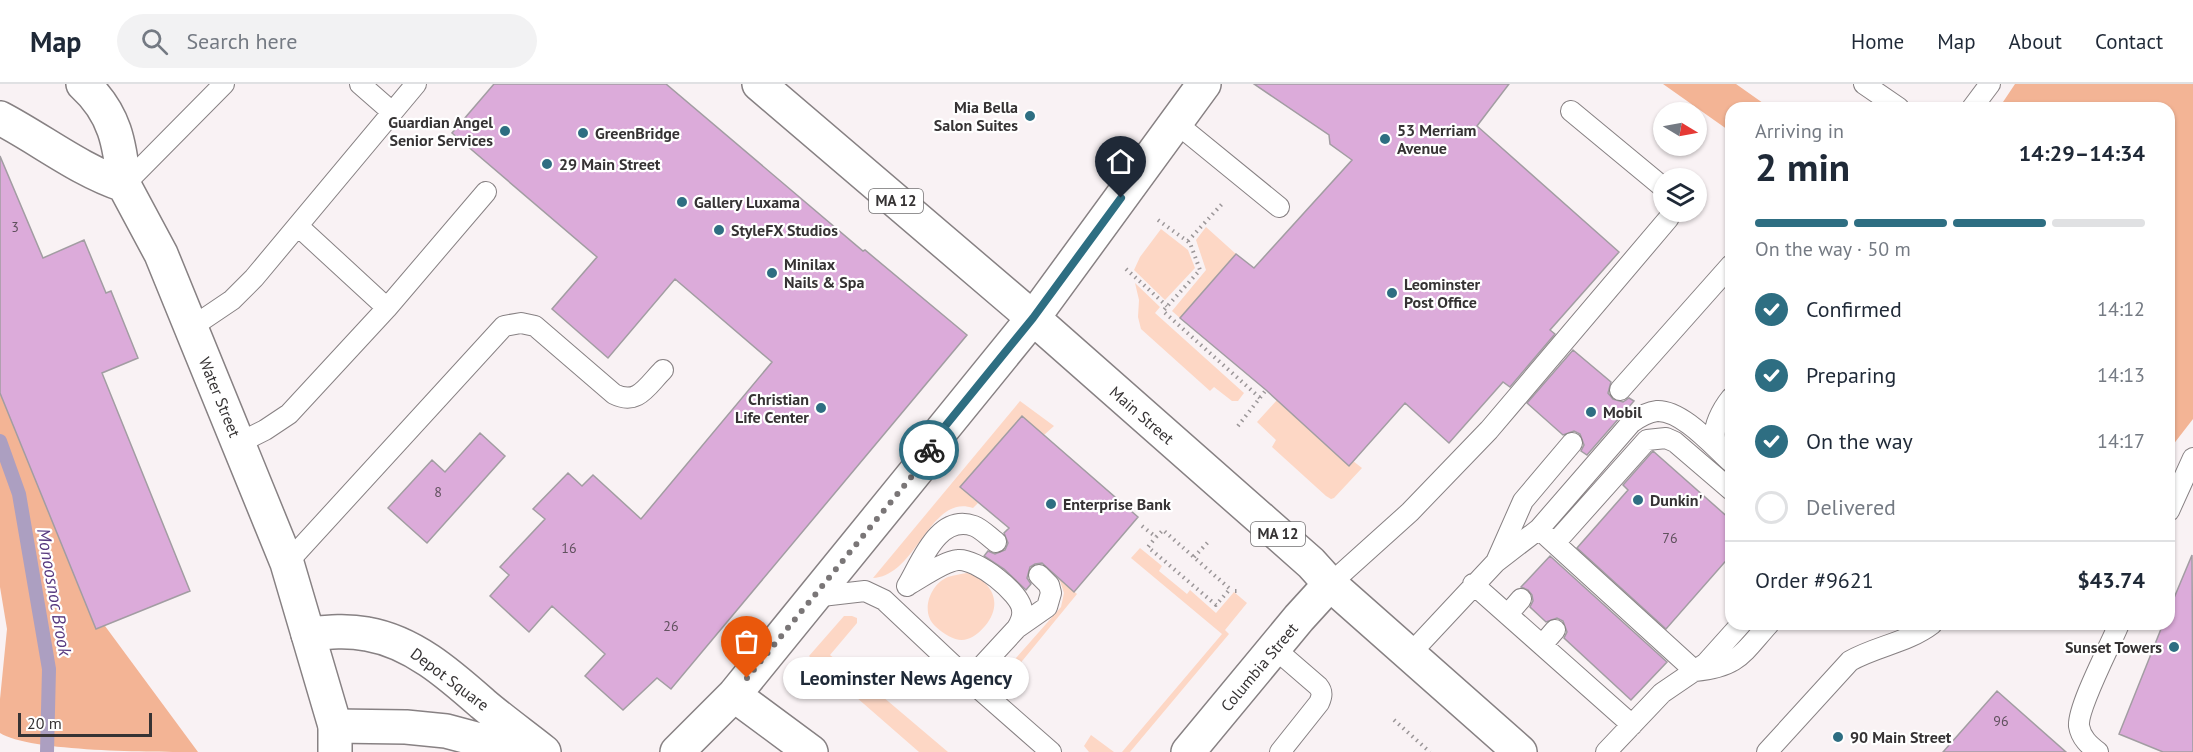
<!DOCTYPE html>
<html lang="en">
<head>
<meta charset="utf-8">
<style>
	body { margin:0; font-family:"PT Sans",sans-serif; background:#f2f2f3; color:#1f2937; height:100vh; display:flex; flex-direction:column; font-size:22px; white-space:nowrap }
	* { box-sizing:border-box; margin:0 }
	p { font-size:20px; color:#747a83 }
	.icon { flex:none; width:33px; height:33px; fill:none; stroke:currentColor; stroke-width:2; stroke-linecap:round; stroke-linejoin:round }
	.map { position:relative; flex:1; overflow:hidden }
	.panel { position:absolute; left:1725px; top:18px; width:450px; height:528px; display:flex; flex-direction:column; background:#fff; border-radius:18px; box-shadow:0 2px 4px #0004 }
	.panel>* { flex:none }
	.needle { width:39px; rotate:100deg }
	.tools { position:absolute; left:1653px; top:18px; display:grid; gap:12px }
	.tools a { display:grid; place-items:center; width:54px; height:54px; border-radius:50%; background:#fff; box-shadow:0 2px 4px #0004; font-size:30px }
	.scale { position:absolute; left:18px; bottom:15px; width:134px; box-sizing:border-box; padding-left:6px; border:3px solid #363334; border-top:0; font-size:16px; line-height:21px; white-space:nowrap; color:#363334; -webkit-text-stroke:4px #fff; paint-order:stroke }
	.pin { position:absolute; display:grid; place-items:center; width:51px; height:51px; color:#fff; margin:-62px -26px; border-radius:50% 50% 50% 0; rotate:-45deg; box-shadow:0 0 6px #0007 }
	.pin .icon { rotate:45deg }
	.courier { position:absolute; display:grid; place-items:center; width:60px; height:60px; margin:-30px; border:4px solid #2e6e82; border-radius:50%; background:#fff; color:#222; box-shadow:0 2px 8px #0007 }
	.bubble { position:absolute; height:42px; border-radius:21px; background:#fff; box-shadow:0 2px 4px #0004; font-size:20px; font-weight:700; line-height:42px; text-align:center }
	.overview em { font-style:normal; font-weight:700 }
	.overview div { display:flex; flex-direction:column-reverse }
	.overview { display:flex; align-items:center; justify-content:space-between; height:102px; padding:0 30px }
	h1 { font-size:39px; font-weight:700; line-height:45px }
	.bar { display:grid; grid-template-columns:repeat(4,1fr); gap:9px 6px; align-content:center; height:72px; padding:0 30px }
	.bar i { height:8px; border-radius:4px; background:#e0e1e3 }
	.bar .selected { background:#2e6e82 }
	.bar p { grid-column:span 4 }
	.line { display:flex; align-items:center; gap:15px; padding:0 30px; border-top:2px solid #e0e1e3 }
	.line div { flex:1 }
	ol { padding:0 30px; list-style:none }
	li { display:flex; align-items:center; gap:18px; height:66px }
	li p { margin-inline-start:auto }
	li .icon { padding:6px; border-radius:50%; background:#2e6e82; color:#fff; stroke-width:4 }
	li:last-child { color:#747a83 }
	li i { width:33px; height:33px; border:3px solid #e0e1e3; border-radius:50% }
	header { display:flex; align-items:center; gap:36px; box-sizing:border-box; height:84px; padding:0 30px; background:#fff; border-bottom:2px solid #e0e1e3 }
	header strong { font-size:28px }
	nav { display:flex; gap:33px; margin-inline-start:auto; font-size:21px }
	.search { width:420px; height:54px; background:#f2f2f3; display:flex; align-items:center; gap:15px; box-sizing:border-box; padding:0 21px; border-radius:33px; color:#747a83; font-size:22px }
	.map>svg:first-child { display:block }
	.green { fill:#fdd7c5 }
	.forest { fill:#f3b495 }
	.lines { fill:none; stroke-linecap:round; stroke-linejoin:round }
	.stream { stroke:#ac9fc1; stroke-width:14 }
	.building { fill:#dcabda; stroke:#a29da2; stroke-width:1.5 }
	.lane-casing { stroke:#878183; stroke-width:22 }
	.street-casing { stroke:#878183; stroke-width:36 }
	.secondary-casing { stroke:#878183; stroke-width:36 }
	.primary-casing { stroke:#878183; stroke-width:36 }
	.path { stroke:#9b9698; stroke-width:4; stroke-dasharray:1.5 4.5; stroke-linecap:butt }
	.lane { stroke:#fff; stroke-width:20 }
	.street { stroke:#fff; stroke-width:33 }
	.secondary { stroke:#fff; stroke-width:33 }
	.primary { stroke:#fff; stroke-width:33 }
	.done { stroke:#7a7677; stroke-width:6; stroke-dasharray:0 10.8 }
	.route { stroke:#2e6e82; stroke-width:8 }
	.poi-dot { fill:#2e6e82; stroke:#fff; stroke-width:2 }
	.labels { text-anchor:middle; stroke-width:4.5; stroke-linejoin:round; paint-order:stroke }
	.number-label { font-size:14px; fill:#60515e }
	.shield { fill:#fff; stroke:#727071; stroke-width:1.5 }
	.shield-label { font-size:15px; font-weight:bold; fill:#363334 }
	.poi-label { font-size:16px; font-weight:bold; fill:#363334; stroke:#fff; text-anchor:start }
	.street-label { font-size:16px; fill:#363334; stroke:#fff }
	.water-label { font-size:18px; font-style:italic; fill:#583a80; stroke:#fff }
</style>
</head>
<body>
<header>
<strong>Map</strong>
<div class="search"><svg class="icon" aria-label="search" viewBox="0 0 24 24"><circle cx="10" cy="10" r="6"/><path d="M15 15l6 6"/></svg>Search here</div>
<nav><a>Home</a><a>Map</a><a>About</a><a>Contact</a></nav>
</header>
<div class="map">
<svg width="2193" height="668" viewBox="0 0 2193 668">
	<rect width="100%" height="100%" fill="#f9f2f4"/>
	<path class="green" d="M 1206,143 L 1236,170 L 1180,234 L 1172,227 L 1206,186 L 1196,156 Z
		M 1161,145 L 1188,166 L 1195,184 L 1165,216 L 1134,186 L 1140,173 Z
		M 1135,199 L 1160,223 L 1155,229 L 1244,309 L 1238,317 L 1232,317 L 1214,303 L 1210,307 L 1141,245 L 1138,233 L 1139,216 Z
		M 1277,316 L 1349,382 L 1353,377 L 1362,384 L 1334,414 L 1331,415 L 1326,412 L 1272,363 L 1276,356 L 1257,338 Z
		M 1020,317 L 1054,342 L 1044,351 L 1022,332 L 960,403 L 978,419 L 973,424 C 930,409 917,492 873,494 Z
		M 1140,464 L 1162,482 L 1159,487 L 1187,510 L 1190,506 L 1216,529 L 1234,508 L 1247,519 L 1225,546 L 1229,550 L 1130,668 L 1122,668 L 1222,550 L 1131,474 Z
		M 967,489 C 992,497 1004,519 985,542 C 968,562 954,559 935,542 C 920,528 930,500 948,493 C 954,491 961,490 967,489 Z
		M 1059,494 L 1077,510 L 1005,598 L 1003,589 L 1008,583 L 1061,523 L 1064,509 Z
		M 844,532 L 852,532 L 857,534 L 857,539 L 830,571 L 876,607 L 948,668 L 919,668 L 809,572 Z
		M 1091,651 L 1114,668 L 1089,668 L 1084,662 Z"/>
	<path class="forest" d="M 1663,0 L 1736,0 L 1770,24 L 1731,24 L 1731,48 Z
		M 2015,0 L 2193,0 L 2193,335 L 2169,366 L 2169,24 L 1999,24 Z
		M 0,306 L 91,523 L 198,668 C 156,668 29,668 0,649 L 0,615 L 7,545 L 0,503 Z"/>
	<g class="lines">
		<path class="stream" d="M 0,357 L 19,410 L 49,585 L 47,668"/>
	</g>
	<path class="building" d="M 494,0 L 666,0 L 863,167 L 865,166 L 967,251 L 671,605 L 657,594 L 623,626 L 585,592 L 605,570 L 552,522 L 529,548 L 490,512 L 509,491 L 500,483 L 545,435 L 533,425 L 568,389 L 582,402 L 593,391 L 641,435 L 772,278 L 675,195 L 608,274 L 552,225 L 597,173 L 452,49 Z
		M 1254,0 L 1509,0 L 1477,42 L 1619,168 L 1550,246 L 1555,250 L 1510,303 L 1503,298 L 1449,359 L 1405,319 L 1349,382 L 1266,306 L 1180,234 L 1236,170 L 1254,184 L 1352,76 L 1330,60 L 1329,51 Z
		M 0,72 L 43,174 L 84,156 L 106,209 L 111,207 L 138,274 L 102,289 L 190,507 L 96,545 L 0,309 Z
		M 1573,266 L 1611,298 L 1608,309 L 1613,315 L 1623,318 L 1629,314 L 1634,317 L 1587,371 L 1581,367 L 1584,361 L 1580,350 L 1574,347 L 1563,351 L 1527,319 Z
		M 1022,332 L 1138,433 L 1074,508 L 1042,479 L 1035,480 L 1030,483 L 1027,494 L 1031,500 L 1026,506 L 1004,485 L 984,472 L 988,467 L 995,470 L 1005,466 L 1008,459 L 1004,449 L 1009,444 L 960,403 Z
		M 480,349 L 505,372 L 427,459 L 388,424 L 432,376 L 445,388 Z
		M 1653,367 L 1731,436 L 1731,471 L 1666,545 L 1577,464 L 1628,406 L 1623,401 Z
		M 2192,471 L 2193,668 L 2163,668 L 2119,650 L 2163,540 L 2169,540 L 2169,526 Z
		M 1550,472 L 1667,578 L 1631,616 L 1564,554 L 1567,548 L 1563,537 L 1557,534 L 1546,538 L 1530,523 L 1533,517 L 1532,511 L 1528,506 L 1521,503 Z
		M 1997,607 L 2066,668 L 1943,668 Z"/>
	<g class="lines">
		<g class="lane-casing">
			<path id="lane" d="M 360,0 L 392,28
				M 1864,0 L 1899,24
				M 1972,24 L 1990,0
				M 1571,27 L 1664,104
				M 1176,39 L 1279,123
				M 124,101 L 224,0
				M 298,142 L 387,224
				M 192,243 L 232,216 L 254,194 L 416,0
				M 1620,306 L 1731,181
				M 239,359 L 265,346 L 289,330 L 387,224 L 486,108
				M 1723,370 C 1721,367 1717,362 1716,358 C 1711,344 1723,324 1731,314
				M 2169,427 L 2193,374
				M 1539,445 L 1695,587 C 1738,583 1742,570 1769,540
				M 1555,459 L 1647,356 L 1666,354 L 1675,358 L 1731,406
				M 1496,478 L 1523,417 L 1572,359
				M 287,479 L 504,242 L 521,239 L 535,242 L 614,310 C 638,322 647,302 663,286
				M 1330,500 L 1410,428 L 1489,346 L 1668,135 L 1672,128
				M 1473,500 L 1632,641
				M 908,501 C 921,494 944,477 958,476 C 976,474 1021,509 1022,526 C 1023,532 1020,539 1017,544
				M 907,502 C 921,479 938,429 974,442 C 982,445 989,453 996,458
				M 813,513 L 865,507 L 884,516 L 969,596 L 1051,668
				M 1508,530 L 1521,515
				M 1542,561 L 1555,546
				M 1274,564 L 1318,602 C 1323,608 1322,612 1319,619 L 1280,668
				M 1410,570 L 1496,478 L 1539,445 L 1631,339 C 1639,333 1647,328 1657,327 C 1682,326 1713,362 1731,378
				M 969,596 L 1017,544 L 1047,523 L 1051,509 L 1049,501 L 1039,491
				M 1606,668 L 1662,609 L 1706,579 L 1741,540
				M 1767,668 L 1850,577 C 1876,562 1907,559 1932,540
				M 2098,668 C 2089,661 2081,654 2079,642 C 2077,624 2111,560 2119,540"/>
		</g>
		<g class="street-casing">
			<path id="street" d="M 308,550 C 328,548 347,546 367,550 C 413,558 449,590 483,620 C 503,637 524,652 544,668
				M 734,611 L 811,668
				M 335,642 L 406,643 L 446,647 L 525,668
				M 677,668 L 734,611 L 917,386 L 942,346 L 1033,234
				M 1188,668 L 1299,534 L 1330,500"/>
		</g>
		<g class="secondary-casing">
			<path id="secondary" d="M 83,0 C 115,29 120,60 124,101
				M 0,34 C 42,56 79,86 124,101 L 161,170 L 287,479 L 335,642 L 335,668
				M 1033,234 L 1204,0"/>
		</g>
		<g class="primary-casing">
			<path id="primary" d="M 759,0 L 1033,234 L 1311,479 L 1330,500 L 1520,668"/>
		</g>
		<path class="path" d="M 1158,136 L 1190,159 L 1200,186 L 1163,227 L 1260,314
			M 1188,157 L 1222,120
			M 1126,185 L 1167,222
			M 1238,342 L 1266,306
			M 1142,442 L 1156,453 L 1163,446 L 1230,505 L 1216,521 L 1148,463 L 1156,453
			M 1194,473 L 1210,456
			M 1235,507 L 1238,507
			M 1394,636 L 1430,668"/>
		<use href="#lane" class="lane"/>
		<use href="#street" class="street"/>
		<use href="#secondary" class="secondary"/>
		<use href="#primary" class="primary"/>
	</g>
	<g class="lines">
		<path class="done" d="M 747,594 L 917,386 L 929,366"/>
		<path class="route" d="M 929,366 L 942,346 L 1033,234 L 1121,114"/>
	</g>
	<g class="poi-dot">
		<circle cx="1030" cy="32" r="6"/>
		<circle cx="505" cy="47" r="6"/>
		<circle cx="583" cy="49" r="6"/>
		<circle cx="1385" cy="55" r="6"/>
		<circle cx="547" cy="80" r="6"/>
		<circle cx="682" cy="118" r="6"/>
		<circle cx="719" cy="146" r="6"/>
		<circle cx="772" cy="189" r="6"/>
		<circle cx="1392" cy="209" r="6"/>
		<circle cx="821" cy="324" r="6"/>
		<circle cx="1591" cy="328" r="6"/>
		<circle cx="1638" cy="416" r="6"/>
		<circle cx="1051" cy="420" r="6"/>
		<circle cx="2174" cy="563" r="6"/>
		<circle cx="1838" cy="653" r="6"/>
	</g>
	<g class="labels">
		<g class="number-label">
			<text x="15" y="148">3</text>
			<text x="438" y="413">8</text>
			<text x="1670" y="459">76</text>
			<text x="569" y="469">16</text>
			<text x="671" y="547">26</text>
			<text x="2001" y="642">96</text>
		</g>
		<g class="shield">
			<rect x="869" y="105" width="54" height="24" rx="4.5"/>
			<rect x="1251" y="438" width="54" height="24" rx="4.5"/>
		</g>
		<g class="shield-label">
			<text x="896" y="122">MA 12</text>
			<text x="1278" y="455">MA 12</text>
		</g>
		<g class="poi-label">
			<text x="1018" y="29" text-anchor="end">Mia Bella<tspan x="1018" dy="18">Salon Suites</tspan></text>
			<text x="493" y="44" text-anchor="end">Guardian Angel<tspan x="493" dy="18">Senior Services</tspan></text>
			<text x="1397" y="52">53 Merriam<tspan x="1397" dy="18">Avenue</tspan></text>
			<text x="595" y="55">GreenBridge</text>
			<text x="559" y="86">29 Main Street</text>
			<text x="694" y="124">Gallery Luxama</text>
			<text x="731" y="152">StyleFX Studios</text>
			<text x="784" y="186">Minilax<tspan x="784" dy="18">Nails &amp; Spa</tspan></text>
			<text x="1404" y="206">Leominster<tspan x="1404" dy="18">Post Office</tspan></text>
			<text x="809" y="321" text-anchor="end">Christian<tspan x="809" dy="18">Life Center</tspan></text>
			<text x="1603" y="334">Mobil</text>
			<text x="1650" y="422">Dunkin'</text>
			<text x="1063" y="426">Enterprise Bank</text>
			<text x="2162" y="569" text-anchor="end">Sunset Towers</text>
			<text x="1850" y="659">90 Main Street</text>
		</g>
		<g class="street-label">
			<text transform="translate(220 313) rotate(68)" y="6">Water Street</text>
			<text transform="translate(1142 331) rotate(41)" y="6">Main Street</text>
			<text transform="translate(1259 583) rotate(-50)" y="6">Columbia Street</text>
			<text transform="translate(450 595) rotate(37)" y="6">Depot Square</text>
		</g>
		<g class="water-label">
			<text transform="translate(54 508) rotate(80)" y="6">Monoosnoc Brook</text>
		</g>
	</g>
</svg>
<div class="tools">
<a><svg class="needle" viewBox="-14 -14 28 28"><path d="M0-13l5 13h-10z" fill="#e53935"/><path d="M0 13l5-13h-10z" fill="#747a83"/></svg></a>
<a><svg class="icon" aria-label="layers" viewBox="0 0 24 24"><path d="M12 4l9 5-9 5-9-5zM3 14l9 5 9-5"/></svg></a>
</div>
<div class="scale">20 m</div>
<div class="pin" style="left:747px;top:594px;background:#ea580c"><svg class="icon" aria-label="bag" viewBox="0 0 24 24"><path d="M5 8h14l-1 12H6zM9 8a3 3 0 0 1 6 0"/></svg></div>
<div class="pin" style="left:1121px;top:114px;background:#1f2937"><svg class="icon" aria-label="home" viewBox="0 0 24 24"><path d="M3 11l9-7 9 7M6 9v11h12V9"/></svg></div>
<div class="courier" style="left:929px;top:366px"><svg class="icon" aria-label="bike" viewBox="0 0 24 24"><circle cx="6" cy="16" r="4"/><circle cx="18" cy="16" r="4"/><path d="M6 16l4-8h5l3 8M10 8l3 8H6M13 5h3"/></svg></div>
<div class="bubble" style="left:783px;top:573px;width:246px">Leominster News Agency</div>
<section class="panel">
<div class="overview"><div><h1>2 min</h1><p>Arriving in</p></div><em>14:29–14:34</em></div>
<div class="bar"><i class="selected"></i><i class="selected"></i><i class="selected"></i><i></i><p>On the way · 50 m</p></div>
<ol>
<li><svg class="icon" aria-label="check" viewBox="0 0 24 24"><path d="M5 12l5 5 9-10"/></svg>Confirmed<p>14:12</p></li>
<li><svg class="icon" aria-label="check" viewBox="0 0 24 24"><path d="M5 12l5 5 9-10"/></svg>Preparing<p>14:13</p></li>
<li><svg class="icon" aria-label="check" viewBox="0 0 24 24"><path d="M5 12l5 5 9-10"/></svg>On the way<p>14:17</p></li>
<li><i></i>Delivered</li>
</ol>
<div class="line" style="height:78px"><div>Order #9621</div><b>$43.74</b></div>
</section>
</div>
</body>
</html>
